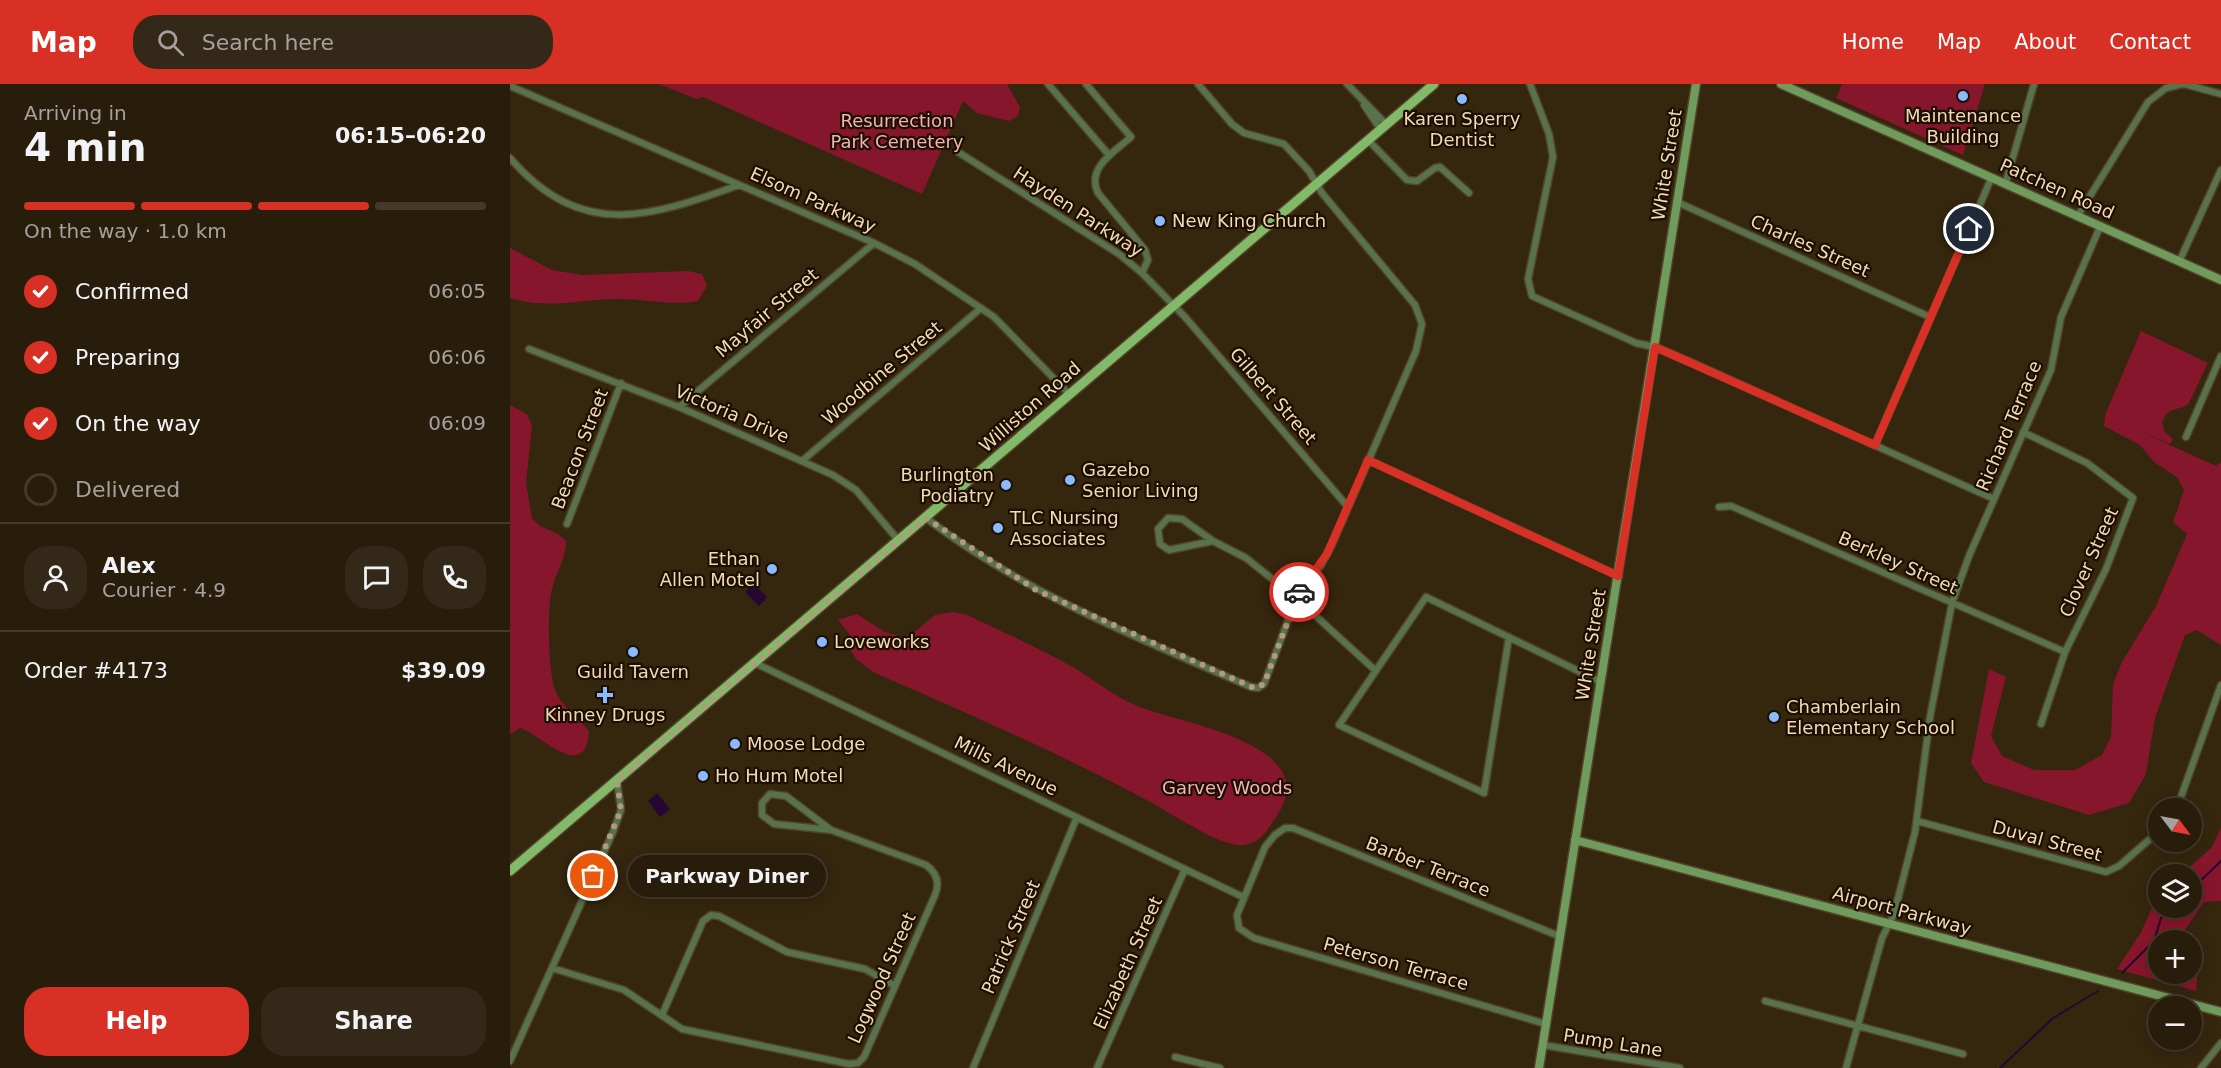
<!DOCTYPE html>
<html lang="en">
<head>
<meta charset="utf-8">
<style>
	body { margin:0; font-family:"DejaVu Sans",sans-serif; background:#342918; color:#f1f3f6; height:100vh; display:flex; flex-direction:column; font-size:22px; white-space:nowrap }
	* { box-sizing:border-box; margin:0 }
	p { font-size:20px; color:#a5a19c }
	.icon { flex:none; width:33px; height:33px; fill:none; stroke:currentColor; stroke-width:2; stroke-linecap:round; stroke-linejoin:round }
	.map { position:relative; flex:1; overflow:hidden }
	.sheet { display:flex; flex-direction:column; background:#281c0a; width:510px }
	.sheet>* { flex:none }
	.needle { width:39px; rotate:122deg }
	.fabs { position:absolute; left:1638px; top:714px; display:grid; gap:12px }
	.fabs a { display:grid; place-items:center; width:54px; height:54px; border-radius:50%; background:#281c0a; box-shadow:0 3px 15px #0003,0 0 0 2px #443a2b; font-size:30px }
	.pin { position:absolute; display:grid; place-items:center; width:51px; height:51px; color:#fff; margin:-26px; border:3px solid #fff; border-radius:50%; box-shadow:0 2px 6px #0007 }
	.courier { position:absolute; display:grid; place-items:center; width:60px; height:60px; margin:-30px; border:4px solid #d93025; border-radius:50%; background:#fff; color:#222; box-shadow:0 2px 8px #0007 }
	.bubble { position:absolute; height:42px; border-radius:21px; background:#281c0a; box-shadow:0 3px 15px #0003,0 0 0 2px #443a2b; font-size:20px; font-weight:700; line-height:42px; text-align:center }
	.head em { font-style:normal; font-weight:700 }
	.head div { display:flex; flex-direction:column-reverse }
	.head { display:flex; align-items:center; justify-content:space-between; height:102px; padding:0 24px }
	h1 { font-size:39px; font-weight:700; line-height:45px }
	.bar { display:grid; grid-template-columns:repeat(4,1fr); gap:9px 6px; align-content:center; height:72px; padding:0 24px }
	.bar i { height:8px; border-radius:4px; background:#443a2b }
	.bar .current { background:#d93025 }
	.bar p { grid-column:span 4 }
	.line { display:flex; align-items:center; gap:15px; padding:0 24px; border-top:2px solid #443a2b }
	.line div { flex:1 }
	.round { display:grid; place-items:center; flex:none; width:63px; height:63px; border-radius:24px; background:#342918 }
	ol { padding:0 24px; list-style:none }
	li { display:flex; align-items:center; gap:18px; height:66px }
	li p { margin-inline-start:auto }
	li .icon { padding:6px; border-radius:50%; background:#d93025; color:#fff; stroke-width:4 }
	li:last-child { color:#a5a19c }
	li i { width:33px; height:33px; border:3px solid #443a2b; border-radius:50% }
	.primary-button { display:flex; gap:12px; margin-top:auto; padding:12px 24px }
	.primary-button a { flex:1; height:69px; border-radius:24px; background:#d93025; color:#fff; font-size:24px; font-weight:700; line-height:69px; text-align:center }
	.primary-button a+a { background:#342918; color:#f1f3f6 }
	header { display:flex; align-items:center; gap:36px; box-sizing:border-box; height:84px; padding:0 30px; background:#d93025; color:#fff }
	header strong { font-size:28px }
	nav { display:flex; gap:33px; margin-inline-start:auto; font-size:21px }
	.search { width:420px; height:54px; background:#342918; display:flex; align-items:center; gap:15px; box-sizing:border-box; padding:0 21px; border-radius:24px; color:#a5a19c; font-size:22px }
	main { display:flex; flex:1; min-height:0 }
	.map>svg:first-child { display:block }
	.green { fill:#86162c }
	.water { fill:#280633 }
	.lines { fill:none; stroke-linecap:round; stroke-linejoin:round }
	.stream { stroke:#280633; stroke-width:2 }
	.street-casing { stroke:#534329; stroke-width:9 }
	.secondary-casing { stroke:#534329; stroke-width:11 }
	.primary-casing { stroke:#534329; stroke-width:12 }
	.street { stroke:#57724c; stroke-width:6 }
	.secondary { stroke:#6f9b5d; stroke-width:8 }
	.primary { stroke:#82ba6a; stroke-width:9 }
	.done { stroke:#b09b7c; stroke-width:6; stroke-dasharray:0 10.8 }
	.route { stroke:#d93025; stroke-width:8 }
	.poi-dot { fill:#8abafc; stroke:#1c0e00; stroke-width:2 }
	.labels { text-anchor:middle; stroke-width:4.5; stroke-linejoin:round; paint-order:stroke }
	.poi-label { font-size:18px; fill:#f3dab7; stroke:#1c0e00; text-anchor:start }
	.park-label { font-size:18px; fill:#f0b3b5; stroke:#1c0e00 }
	.street-label { font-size:18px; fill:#f3dab7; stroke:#1c0e00 }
</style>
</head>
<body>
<header>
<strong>Map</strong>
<div class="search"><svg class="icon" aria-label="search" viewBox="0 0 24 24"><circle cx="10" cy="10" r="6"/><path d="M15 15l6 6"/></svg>Search here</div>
<nav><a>Home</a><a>Map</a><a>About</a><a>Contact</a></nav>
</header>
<main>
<section class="sheet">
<div class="head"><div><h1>4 min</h1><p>Arriving in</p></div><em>06:15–06:20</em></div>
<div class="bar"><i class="current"></i><i class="current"></i><i class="current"></i><i></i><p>On the way · 1.0 km</p></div>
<ol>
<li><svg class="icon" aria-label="check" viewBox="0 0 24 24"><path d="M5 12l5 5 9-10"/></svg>Confirmed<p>06:05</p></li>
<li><svg class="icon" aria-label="check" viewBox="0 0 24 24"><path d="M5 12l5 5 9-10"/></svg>Preparing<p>06:06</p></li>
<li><svg class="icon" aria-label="check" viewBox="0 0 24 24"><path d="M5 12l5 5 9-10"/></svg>On the way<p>06:09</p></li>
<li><i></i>Delivered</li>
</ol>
<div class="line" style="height:108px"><a class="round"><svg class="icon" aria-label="person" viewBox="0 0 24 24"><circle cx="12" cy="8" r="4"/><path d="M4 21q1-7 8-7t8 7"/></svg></a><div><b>Alex</b><p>Courier · 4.9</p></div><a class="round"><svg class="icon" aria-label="chat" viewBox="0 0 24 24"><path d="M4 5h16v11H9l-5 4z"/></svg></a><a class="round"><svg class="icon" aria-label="phone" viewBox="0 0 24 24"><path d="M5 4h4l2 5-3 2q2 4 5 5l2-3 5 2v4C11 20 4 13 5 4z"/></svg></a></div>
<div class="line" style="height:78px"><div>Order #4173</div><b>$39.09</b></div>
<div class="primary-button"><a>Help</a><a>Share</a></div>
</section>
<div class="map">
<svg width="1711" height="984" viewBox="0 0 1711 984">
	<rect width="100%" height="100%" fill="#35260e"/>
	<path class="green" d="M 149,0 L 497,0 L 510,23 L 508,32 L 499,37 L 467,29 L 453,17 L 412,110 L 193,13 L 186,15 Z
		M 1332,0 L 1475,0 L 1453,71 L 1326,14 Z
		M 0,164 L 42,186 L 72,191 L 178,187 L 192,190 L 197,202 L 188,217 C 163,222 135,215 110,215 C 68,215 41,226 0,214 Z
		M 1631,247 L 1698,279 L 1679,319 C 1669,329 1660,319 1652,339 L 1655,348 L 1663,355 L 1660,360 L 1627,346 L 1706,382 L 1711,378 L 1711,561 L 1687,546 L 1675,551 L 1645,634 L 1636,690 L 1619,719 L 1579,731 L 1474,698 L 1461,679 L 1479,585 L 1496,593 L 1481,652 L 1492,672 L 1524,686 L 1565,686 L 1592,671 L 1601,653 L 1603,600 L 1612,578 L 1646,522 L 1677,450 L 1663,438 L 1674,406 L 1667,393 L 1644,378 L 1630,361 L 1594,342 L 1595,331 Z
		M 0,321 L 17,330 L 22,342 L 16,399 L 22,434 L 30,442 L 48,450 L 56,457 C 57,474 45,489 42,505 C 37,524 38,591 46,608 C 52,623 69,633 79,647 C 76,701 29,649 10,644 L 0,650 Z
		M 443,528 L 457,531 C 493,548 529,564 563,583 C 583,595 604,612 625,621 C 664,639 818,658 766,733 C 757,746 751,759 734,761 C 712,764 664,731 644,720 C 552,670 461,631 365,589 L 347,576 L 339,564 L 341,552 L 328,536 L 347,530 L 375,548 L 392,553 L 402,550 L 425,531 Z
		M 1711,744 L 1711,817 L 1694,818 L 1668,856 L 1648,856 L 1648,890 L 1682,890 L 1682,882 L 1688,884 L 1686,907 L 1607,885 L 1630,850 L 1648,811 L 1648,824 L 1682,824 L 1682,790 L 1672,790 L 1702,763 Z"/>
	<path class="water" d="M 243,499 L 257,513 L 249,522 L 235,508 Z
		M 147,709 L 160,725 L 150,733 L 138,717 Z"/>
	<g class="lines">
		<path class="stream" d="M 1682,805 L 1711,777
			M 1612,889 L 1644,857 L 1651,834 L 1662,824
			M 1490,984 L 1543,934 L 1588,907"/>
		<g class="street-casing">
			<path id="street" d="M 538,0 L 599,71
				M 576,0 L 621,53 C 604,68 576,84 588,109 L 635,166 L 638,176 L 632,189
				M 837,0 L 877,41
				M 1020,0 L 1039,50 L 1043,73 L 1018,195 L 1022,212 L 1126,259 L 1145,263 L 1180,278 L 1484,415
				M 1674,0 L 1711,10
				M 0,2 L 364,159 L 405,180 L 484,233 L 560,311
				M 854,21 L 871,46
				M 859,57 L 897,96 L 907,97 L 925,84 L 930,83 L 959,109
				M 448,68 L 609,170 L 632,189 L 675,233 L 838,423
				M 0,74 C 72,157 140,133 229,101
				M 1495,101 L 1524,0
				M 1167,118 L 1420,233
				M 1567,133 L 1638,18 L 1656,4 L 1673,0
				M 1669,178 L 1711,86
				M 19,265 L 169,323 L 323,391 L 346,406 L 389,457
				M 169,323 L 364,159
				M 1513,348 L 1577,379 L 1623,414 L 1596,485 L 1555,568 L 1531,640
				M 1676,353 L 1711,272
				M 1365,361 L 1481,95
				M 858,376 L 1109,492
				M 292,377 L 471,224
				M 1209,423 L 1221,422 L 1555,568
				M 416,434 C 514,509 628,554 741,603 L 748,604 L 754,600 L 788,510 L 811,481 L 823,458 L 906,267 L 912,240 L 905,221 L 812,109 L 799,87 L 774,60 L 734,49 L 722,40 L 688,0
				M 57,440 L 111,299
				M 703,457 L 659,466 L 650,460 L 648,445 L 658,434 L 672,435 L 703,457 L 736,474 L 786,514 L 866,587
				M 999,553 L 974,709 L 829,641 L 916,513 L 1091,598
				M 245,579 L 733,813
				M 1667,724 L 1711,601
				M 1407,737 L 1596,788 L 1609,782 L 1648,748
				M 42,884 L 114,906 L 172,945 L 339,980 L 348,979 L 354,973 L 425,811 C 430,799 427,789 416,781 L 321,746 L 276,712 L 260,710 L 252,719 L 252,731 L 264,740 L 321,746
				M 1255,917 L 1453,970
				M 152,931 L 193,837 L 201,831 L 209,832 L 277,868 L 355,885 L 385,902
				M 1036,940 L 744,854 L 729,844 L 727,831 L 755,763 L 765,751 L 775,744 L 783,744 L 1049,852
				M 1033,961 L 1170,984
				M 665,973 L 710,984
				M 0,977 L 103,748 L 111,726 L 107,697
				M 463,984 L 567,733
				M 587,984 L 675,785
				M 1336,984 L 1372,854 L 1384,830 L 1405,748 L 1420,633 L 1442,519 L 1459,472 L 1541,286 L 1551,233 L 1590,143
				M 1691,984 L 1711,959"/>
		</g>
		<g class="secondary-casing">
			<path id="secondary" d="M 1271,0 L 1711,196
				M 1065,756 L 1711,928
				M 1029,984 L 1186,0"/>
		</g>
		<g class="primary-casing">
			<path id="primary" d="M 0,787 L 924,0"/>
		</g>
		<use href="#street" class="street"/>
		<use href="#secondary" class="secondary"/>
		<use href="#primary" class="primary"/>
	</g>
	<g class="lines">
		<path class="done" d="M 83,792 L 111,726 L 107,697 L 416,434 L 526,506 L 744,604 L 754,600 L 789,508"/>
		<path class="route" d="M 789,508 L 817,470 L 858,376 L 1108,492 L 1145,263 L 1365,361 L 1459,145"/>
	</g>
	<g class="poi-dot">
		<circle cx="1453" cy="12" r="6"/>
		<circle cx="952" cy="15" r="6"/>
		<circle cx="650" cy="137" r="6"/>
		<circle cx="560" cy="396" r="6"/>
		<circle cx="496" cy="401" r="6"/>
		<circle cx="488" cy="444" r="6"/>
		<circle cx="262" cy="485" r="6"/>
		<circle cx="312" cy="558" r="6"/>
		<circle cx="123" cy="568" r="6"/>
		<path d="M92 602h6v6h6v6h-6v6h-6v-6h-6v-6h6z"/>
		<circle cx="1264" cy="633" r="6"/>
		<circle cx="225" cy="660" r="6"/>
		<circle cx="193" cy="692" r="6"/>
	</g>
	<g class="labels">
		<g class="poi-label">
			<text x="1453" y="38" text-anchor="middle">Maintenance<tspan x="1453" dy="21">Building</tspan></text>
			<text x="952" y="41" text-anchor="middle">Karen Sperry<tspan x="952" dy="21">Dentist</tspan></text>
			<text x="662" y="143">New King Church</text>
			<text x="572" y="392">Gazebo<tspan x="572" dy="21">Senior Living</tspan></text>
			<text x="484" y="397" text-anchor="end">Burlington<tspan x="484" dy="21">Podiatry</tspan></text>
			<text x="500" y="440">TLC Nursing<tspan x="500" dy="21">Associates</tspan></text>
			<text x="250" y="481" text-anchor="end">Ethan<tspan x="250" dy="21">Allen Motel</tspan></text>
			<text x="324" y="564">Loveworks</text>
			<text x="123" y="594" text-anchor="middle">Guild Tavern</text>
			<text x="1276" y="629">Chamberlain<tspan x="1276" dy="21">Elementary School</tspan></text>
			<text x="95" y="637" text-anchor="middle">Kinney Drugs</text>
			<text x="237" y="666">Moose Lodge</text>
			<text x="205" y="698">Ho Hum Motel</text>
		</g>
		<g class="park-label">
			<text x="387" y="43">Resurrection<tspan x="387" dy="21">Park Cemetery</tspan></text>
			<text x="717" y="710">Garvey Woods</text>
		</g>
		<g class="street-label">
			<text transform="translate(1157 81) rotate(-81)" y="6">White Street</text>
			<text transform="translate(1547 105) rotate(24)" y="6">Patchen Road</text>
			<text transform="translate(303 116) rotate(24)" y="6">Elsom Parkway</text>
			<text transform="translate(568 128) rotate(33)" y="6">Hayden Parkway</text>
			<text transform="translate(1300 162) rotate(24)" y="6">Charles Street</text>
			<text transform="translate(257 229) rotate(-40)" y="6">Mayfair Street</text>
			<text transform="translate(372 289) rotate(-40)" y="6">Woodbine Street</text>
			<text transform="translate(763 312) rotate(49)" y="6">Gilbert Street</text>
			<text transform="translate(520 323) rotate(-41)" y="6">Williston Road</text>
			<text transform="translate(222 330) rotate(23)" y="6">Victoria Drive</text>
			<text transform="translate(1499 342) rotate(-67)" y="6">Richard Terrace</text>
			<text transform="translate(70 365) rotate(-69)" y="6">Beacon Street</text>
			<text transform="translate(1579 478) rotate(-66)" y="6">Clover Street</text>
			<text transform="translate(1388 479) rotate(24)" y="6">Berkley Street</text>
			<text transform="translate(1081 561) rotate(-81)" y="6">White Street</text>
			<text transform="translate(496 682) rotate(26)" y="6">Mills Avenue</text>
			<text transform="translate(1537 757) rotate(15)" y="6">Duval Street</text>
			<text transform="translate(918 783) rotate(22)" y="6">Barber Terrace</text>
			<text transform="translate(1392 827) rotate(15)" y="6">Airport Parkway</text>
			<text transform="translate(501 853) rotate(-67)" y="6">Patrick Street</text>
			<text transform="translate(618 879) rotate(-66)" y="6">Elizabeth Street</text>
			<text transform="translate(886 880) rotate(16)" y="6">Peterson Terrace</text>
			<text transform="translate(372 894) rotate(-66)" y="6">Logwood Street</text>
			<text transform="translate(1103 959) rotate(9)" y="6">Pump Lane</text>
		</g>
	</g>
</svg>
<div class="fabs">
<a><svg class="needle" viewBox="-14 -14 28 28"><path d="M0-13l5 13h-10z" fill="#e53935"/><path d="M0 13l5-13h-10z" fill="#a5a19c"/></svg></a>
<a><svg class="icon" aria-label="layers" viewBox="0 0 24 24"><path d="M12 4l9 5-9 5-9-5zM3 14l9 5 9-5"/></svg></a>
<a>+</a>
<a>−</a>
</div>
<div class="pin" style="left:83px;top:792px;background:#ea580c"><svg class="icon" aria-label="bag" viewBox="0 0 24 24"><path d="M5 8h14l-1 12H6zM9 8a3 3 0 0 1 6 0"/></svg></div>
<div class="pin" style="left:1459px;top:145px;background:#1f2937"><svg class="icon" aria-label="home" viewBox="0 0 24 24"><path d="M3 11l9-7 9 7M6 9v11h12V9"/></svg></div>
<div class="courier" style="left:789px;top:508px"><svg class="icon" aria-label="car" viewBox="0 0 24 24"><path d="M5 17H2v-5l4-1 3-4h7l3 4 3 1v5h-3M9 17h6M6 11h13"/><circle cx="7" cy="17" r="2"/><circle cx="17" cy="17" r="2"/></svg></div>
<div class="bubble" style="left:118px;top:771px;width:198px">Parkway Diner</div>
</div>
</main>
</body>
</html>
